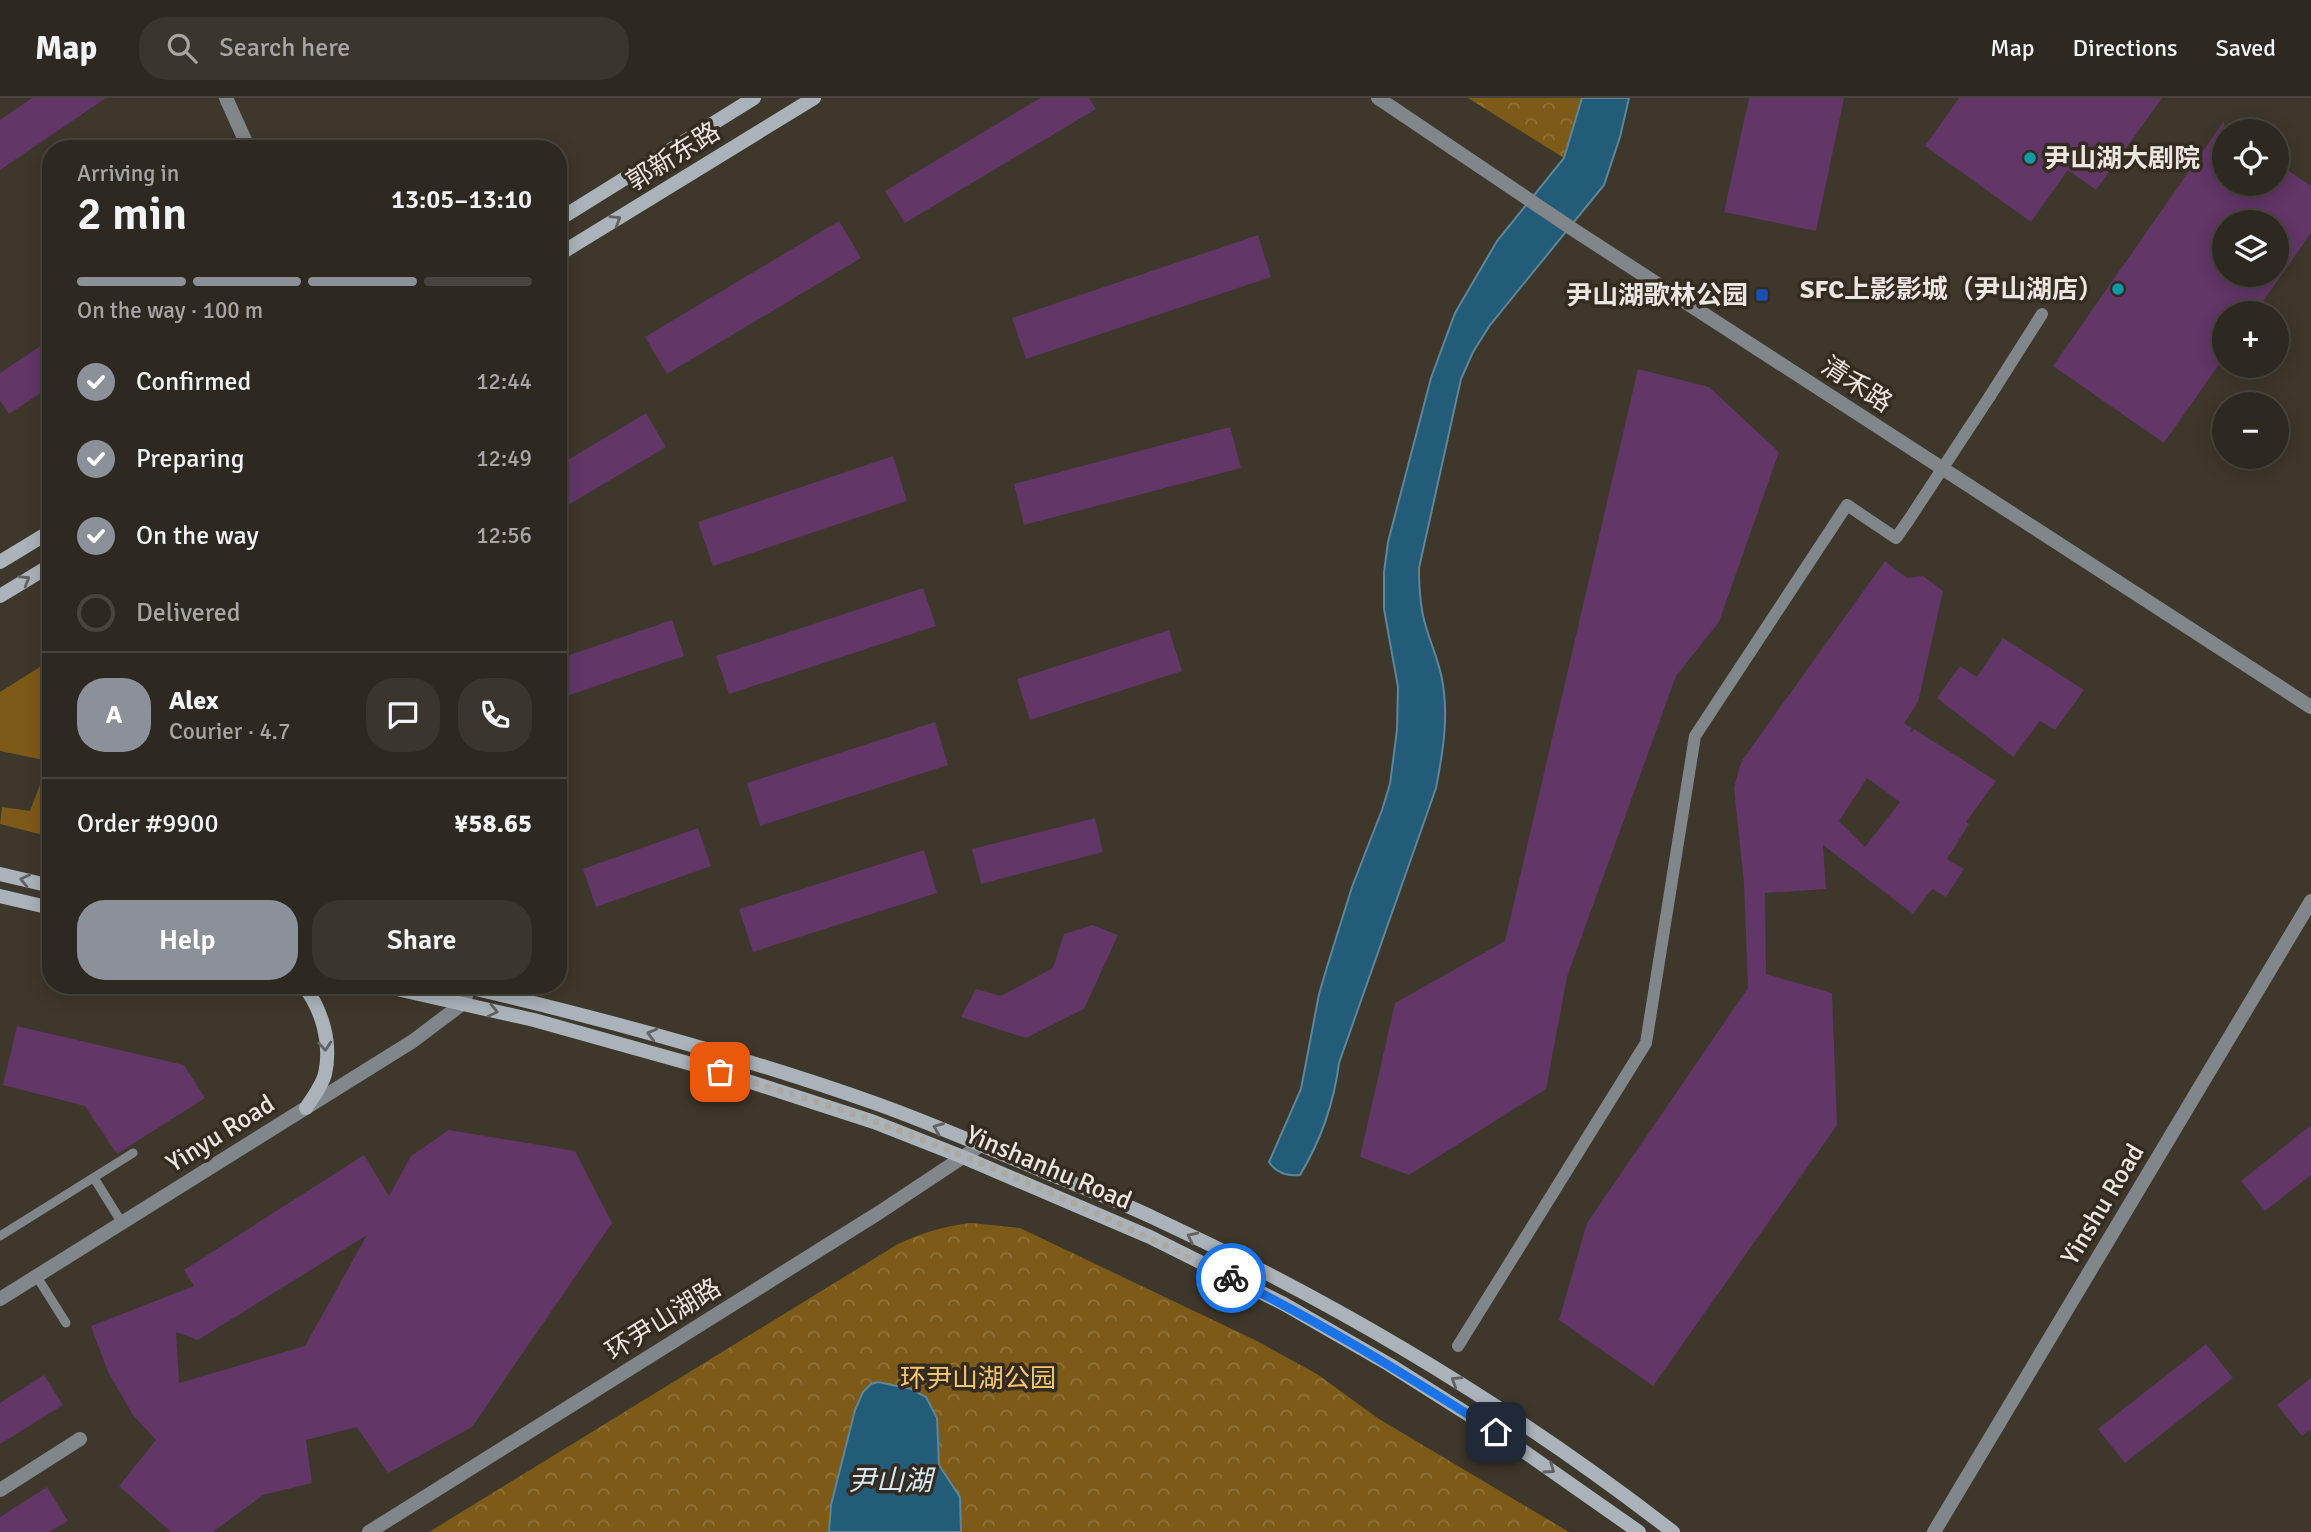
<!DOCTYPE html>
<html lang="en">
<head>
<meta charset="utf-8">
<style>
	body { margin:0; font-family:Signika,"Noto Sans SC",sans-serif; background:#3a352d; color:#f1f3f6; height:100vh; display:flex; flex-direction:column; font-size:26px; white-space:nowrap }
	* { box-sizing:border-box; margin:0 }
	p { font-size:23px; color:#a7a6a5 }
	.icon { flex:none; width:38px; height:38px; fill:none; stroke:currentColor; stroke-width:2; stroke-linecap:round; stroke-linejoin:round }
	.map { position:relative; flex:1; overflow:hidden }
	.side { position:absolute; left:42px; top:42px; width:525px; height:854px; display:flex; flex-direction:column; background:#2e2920; border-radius:28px; box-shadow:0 4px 18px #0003,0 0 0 2px #49453e }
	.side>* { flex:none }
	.buttons { position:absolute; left:2212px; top:21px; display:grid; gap:14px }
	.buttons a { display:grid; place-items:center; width:77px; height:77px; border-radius:50%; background:#2e2920; box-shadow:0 4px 18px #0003,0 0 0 2px #49453e; font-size:35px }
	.pin { position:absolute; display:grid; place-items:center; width:60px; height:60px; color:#fff; margin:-30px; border-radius:14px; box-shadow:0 4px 10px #0006 }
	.courier { position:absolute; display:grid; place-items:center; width:70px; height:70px; margin:-35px; border:5px solid #1a73e8; border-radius:50%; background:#fff; color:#222; box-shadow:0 2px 9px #0007 }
	.head em { font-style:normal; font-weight:600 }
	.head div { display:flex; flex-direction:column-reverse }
	.head { display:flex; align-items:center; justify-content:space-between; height:119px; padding:0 35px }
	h1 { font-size:46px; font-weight:600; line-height:52px }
	.bar { display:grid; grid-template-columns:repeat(4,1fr); gap:10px 7px; align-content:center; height:84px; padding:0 35px }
	.bar i { height:9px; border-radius:5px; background:#49453e }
	.bar .selected { background:#8c9099 }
	.bar p { grid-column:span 4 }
	.line { display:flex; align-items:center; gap:18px; padding:0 35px; border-top:2px solid #49453e }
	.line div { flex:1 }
	.round { display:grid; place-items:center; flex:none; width:74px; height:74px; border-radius:28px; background:#3a352d }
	ol { padding:0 35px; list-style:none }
	li { display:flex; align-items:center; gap:21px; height:77px }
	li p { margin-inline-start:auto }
	li .icon { padding:7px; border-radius:50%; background:#8c9099; color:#fff; stroke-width:4 }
	li:last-child { color:#a7a6a5 }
	li i { width:38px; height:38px; border:4px solid #49453e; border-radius:50% }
	.cta { display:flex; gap:14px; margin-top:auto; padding:14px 35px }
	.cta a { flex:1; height:80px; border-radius:28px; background:#8c9099; color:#fff; font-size:28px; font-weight:600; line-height:80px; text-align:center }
	.cta a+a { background:#3a352d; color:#f1f3f6 }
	header { display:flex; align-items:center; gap:42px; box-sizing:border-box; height:98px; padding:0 35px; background:#2e2920; border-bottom:2px solid #49453e }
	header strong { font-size:33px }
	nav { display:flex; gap:38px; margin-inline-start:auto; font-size:24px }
	.search { width:490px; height:63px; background:#3a352d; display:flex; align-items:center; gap:18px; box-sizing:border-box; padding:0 24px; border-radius:28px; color:#a7a6a5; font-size:26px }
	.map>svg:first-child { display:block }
	.grass { fill:#7d5a17 }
	.park { fill:url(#park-crowns) }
	.water { fill:#225c79; stroke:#5e8598; stroke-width:2 }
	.building { fill:#623667; fill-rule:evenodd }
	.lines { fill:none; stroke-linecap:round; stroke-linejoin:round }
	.service { stroke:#81868b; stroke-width:9 }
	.pedestrian { stroke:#81868b; stroke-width:12 }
	.minor { stroke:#81868b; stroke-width:14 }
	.tertiary { stroke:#81868b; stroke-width:14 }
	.secondary { stroke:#aab3ba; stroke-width:14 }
	.pedestrian-bridge { stroke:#81868b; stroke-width:12 }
	.oneway { stroke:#63625e }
	.done { stroke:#aea9a0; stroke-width:7; stroke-dasharray:0 12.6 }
	.route { stroke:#1a73e8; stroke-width:9 }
	.culture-dot { fill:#0f9aa8; stroke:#342c21; stroke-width:2.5 }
	.transit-dot { fill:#1a4fb4; stroke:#342c21; stroke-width:2.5 }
	.labels { text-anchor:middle; stroke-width:7; stroke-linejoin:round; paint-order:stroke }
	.street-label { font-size:26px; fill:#ebe6df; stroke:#342c21 }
	.poi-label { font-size:26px; font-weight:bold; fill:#ebe6df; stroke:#342c21; text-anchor:end }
	.park-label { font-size:26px; fill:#fdc66b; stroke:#342c21 }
	.water-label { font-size:28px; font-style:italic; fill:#d5e8f3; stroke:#342c21 }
</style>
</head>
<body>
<header>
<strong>Map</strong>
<div class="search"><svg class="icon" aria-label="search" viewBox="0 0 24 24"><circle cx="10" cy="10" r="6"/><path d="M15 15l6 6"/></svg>Search here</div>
<nav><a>Map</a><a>Directions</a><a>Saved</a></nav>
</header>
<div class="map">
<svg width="2311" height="1434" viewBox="0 0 2311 1434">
	<defs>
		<pattern id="park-crowns" width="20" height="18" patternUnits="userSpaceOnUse" patternTransform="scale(1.75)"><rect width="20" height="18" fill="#7d5a17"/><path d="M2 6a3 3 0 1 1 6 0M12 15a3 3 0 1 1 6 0" fill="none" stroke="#907238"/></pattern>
	</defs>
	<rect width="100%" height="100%" fill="#3e372b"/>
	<path class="grass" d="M 51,562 L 51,739 L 0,726 L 2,709 L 30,713 L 49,663 L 0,653 L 0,594 Z"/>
	<path class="park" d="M 1468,0 L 1582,0 L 1564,60 Z
		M 971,1125 L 1020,1130 L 1257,1243 L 1317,1276 L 1379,1321 L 1569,1434 L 429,1434 L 898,1146 C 922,1135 944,1128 971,1125 Z"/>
	<path class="water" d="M 1582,0 L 1629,0 L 1620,39 L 1604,87 L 1490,227 L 1473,254 L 1461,281 L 1419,470 C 1419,490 1420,510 1426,529 C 1431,546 1439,564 1442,581 C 1449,618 1443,654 1436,690 L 1339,965 C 1334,1004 1320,1044 1300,1077 C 1287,1078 1276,1075 1269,1064 L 1301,991 L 1319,896 L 1327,869 L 1352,789 L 1382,712 L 1390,686 L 1397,632 L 1398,589 L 1384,511 L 1384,474 L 1388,444 L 1431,280 L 1455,215 L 1497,143 L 1564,60 Z
		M 878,1284 L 911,1291 L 926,1299 L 937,1320 L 939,1367 L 960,1399 L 961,1434 L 829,1434 L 831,1407 L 855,1312 L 863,1294 L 871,1286 Z"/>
	<path class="building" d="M 32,0 L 106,0 L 0,72 L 0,22 Z
		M 1040,0 L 1089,0 L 1096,11 L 905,125 L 885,93 Z
		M 1749,0 L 1844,0 L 1816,133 L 1724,114 Z
		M 1959,0 L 2162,0 L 2096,92 L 2068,72 L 2031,124 L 1925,48 Z
		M 2224,23 L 2224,86 L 2277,86 L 2277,65 L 2311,88 L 2311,135 L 2255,215 L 2224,215 L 2224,259 L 2164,345 L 2053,268 ZM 2224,124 L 2277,124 L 2277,177 L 2224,177 Z
		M 839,123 L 861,160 L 667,276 L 645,239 Z
		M 1258,137 L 1271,179 L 1026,261 L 1012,220 Z
		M 51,241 L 51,288 L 9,316 L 0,303 L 0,275 Z
		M 1638,271 L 1709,289 L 1779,354 L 1719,524 L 1676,578 L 1567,879 L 1546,991 L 1409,1077 L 1360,1059 L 1395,905 L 1505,843 Z
		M 646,315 L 666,349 L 558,413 L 558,368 Z
		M 1230,329 L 1241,370 L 1024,427 L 1014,386 Z
		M 893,358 L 907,403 L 713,468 L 698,424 Z
		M 1885,463 L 1907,480 L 1923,478 L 1943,493 L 1918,604 L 1904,625 L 1912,630 L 1910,635 L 1914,631 L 1996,683 L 1966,724 L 1969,726 L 1947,761 L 1964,771 L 1946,799 L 1932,791 L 1913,816 L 1823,747 L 1826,791 L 1765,795 L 1766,876 L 1832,895 L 1837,1027 L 1653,1288 L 1559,1222 L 1587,1125 L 1748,890 L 1744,786 L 1734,690 L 1739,671 L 1743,661 ZM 1867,680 L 1900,704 L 1865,749 L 1839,723 Z
		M 923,490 L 936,528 L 729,596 L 716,558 Z
		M 672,522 L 684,558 L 558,601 L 558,561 Z
		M 1169,532 L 1182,573 L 1030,622 L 1017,581 Z
		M 2003,540 L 2084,592 L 2055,632 L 2040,623 L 2013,659 L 1937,600 L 1960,568 L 1977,579 Z
		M 935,624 L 948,667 L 760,728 L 747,685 Z
		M 1095,720 L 1103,754 L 981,786 L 972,751 Z
		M 698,730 L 711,768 L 596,809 L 583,771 Z
		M 924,752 L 937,795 L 753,854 L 739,811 Z
		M 1092,827 L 1118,837 L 1084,911 L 1026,940 L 961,919 L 976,891 L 1001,898 L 1053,870 L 1064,836 Z
		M 17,928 L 184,967 L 205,1000 L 117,1056 L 85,1008 L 3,987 Z
		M 2311,1027 L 2311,1077 L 2265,1113 L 2241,1083 Z
		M 449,1032 L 575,1053 L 612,1125 L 472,1329 L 388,1375 L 357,1329 L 306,1342 L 312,1385 L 263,1397 L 213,1434 L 171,1434 L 119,1388 L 156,1342 L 133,1317 L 108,1274 L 91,1228 L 194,1188 L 184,1172 L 364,1057 L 389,1098 L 411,1058 ZM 367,1137 L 305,1248 L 179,1285 L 176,1234 L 198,1242 Z
		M 2206,1246 L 2233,1280 L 2125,1365 L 2098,1331 Z
		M 44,1277 L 63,1307 L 0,1346 L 0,1305 Z
		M 2311,1280 L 2311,1331 L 2302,1338 L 2277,1307 Z
		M 47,1389 L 68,1423 L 49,1434 L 0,1434 L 0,1419 Z"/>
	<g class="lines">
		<path class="service" d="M 94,1080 L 122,1125
			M 0,1138 L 133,1055
			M 37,1179 L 66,1225"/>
		<path class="pedestrian" d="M 1990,298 L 2042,216
			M 1458,1248 L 1646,945 L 1695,638 L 1847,407 L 1896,440 L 1908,423"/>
		<path class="minor" d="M 0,1392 L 80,1341"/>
		<path class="tertiary" d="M 226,0 L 249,51
			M 1378,0 L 1574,132 L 2311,609
			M 0,1201 L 413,943 L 462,906 L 471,887
			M 369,1434 L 880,1114 L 981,1047
			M 1934,1434 L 2311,803"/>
		<path class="secondary" d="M 558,122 L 754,0
			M 558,157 L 814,0
			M 0,464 L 51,433
			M 0,498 L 51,467
			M 0,776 L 51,788
			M 0,798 L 51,810
			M 303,887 C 322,911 332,945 325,976 C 322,988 313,999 306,1010
			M 379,887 L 534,922 L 720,974 L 874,1024 L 963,1059 L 1150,1139 L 1284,1206 L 1390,1267 L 1496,1334 L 1639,1434
			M 459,887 C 601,920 742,958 880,1007 C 933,1026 985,1049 1036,1070 C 1076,1087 1116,1102 1154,1120 C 1338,1205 1513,1310 1673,1434"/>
		<path class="pedestrian-bridge" d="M 1908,423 L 1990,298"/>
	</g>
	<defs><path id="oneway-chevron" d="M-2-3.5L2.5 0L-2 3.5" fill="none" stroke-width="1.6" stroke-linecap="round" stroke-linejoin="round" transform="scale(1.75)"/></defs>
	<g class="oneway">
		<use href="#oneway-chevron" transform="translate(616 122) rotate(-32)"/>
		<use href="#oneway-chevron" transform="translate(25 482) rotate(-31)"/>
		<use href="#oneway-chevron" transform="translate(25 782) rotate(-167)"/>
		<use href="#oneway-chevron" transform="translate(493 913) rotate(13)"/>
		<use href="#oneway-chevron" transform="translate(652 936) rotate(-165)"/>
		<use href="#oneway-chevron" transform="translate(325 948) rotate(86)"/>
		<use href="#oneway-chevron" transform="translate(938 1030) rotate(-158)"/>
		<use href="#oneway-chevron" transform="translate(1192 1139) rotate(-154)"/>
		<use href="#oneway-chevron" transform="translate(1456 1283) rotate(-148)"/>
		<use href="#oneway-chevron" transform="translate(1550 1371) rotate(35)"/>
	</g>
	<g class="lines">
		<path class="done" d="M 720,974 C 772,991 825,1005 876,1024 C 997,1069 1116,1122 1231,1180"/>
		<path class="route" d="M 1231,1180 C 1323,1225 1410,1280 1496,1334"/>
	</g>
	<g class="culture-dot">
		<circle cx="2030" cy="60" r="7"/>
		<circle cx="2118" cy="191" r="7"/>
	</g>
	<rect class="transit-dot" x="1755" y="190" width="14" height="14" rx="3.5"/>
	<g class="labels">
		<g class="street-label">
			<text transform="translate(673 58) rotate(-32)" y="9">郭新东路</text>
			<text transform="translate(1857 286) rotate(33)" y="9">清禾路</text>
			<text transform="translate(220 1035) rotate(-32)" y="9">Yinyu Road</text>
			<text transform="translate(1049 1069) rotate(23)" y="9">Yinshanhu Road</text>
			<text transform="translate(2102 1106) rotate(-59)" y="9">Yinshu Road</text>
			<text transform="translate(663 1221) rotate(-32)" y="9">环尹山湖路</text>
		</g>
		<g class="poi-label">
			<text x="2044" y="69" text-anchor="start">尹山湖大剧院</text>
			<text x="2104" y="200">SFC上影影城（尹山湖店）</text>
			<text x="1748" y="206">尹山湖歌林公园</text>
		</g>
		<g class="park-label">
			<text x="978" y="1289">环尹山湖公园</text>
		</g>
		<g class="water-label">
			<text x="890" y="1392">尹山湖</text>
		</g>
	</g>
</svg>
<div class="buttons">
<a><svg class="icon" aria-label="locate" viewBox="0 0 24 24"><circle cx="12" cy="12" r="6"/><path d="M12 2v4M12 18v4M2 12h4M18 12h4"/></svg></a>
<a><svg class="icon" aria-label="layers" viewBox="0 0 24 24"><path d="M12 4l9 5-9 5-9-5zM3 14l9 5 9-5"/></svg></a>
<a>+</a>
<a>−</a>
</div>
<div class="pin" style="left:720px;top:974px;background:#ea580c"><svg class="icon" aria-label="bag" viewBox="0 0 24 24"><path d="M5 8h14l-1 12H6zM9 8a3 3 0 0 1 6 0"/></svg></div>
<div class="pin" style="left:1496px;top:1334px;background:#1f2937"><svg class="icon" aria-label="home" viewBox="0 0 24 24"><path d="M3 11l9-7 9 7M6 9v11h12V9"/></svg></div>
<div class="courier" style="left:1231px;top:1180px"><svg class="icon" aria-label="bike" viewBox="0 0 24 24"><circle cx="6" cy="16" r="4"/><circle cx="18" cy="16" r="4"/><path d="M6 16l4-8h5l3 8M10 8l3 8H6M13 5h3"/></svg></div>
<section class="side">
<div class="head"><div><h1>2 min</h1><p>Arriving in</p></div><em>13:05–13:10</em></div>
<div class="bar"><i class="selected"></i><i class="selected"></i><i class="selected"></i><i></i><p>On the way · 100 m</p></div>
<ol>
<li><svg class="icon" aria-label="check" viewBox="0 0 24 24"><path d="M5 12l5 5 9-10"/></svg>Confirmed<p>12:44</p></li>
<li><svg class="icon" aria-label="check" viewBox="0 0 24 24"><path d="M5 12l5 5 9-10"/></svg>Preparing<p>12:49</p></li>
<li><svg class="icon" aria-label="check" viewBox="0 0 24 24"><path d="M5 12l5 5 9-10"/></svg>On the way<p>12:56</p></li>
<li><i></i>Delivered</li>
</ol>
<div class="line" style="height:126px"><b class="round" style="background:#8c9099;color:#fff">A</b><div><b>Alex</b><p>Courier · 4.7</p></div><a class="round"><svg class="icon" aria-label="chat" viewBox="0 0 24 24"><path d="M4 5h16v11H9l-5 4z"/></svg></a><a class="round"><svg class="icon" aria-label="phone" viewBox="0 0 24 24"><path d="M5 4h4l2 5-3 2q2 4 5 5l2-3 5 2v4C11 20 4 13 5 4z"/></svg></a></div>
<div class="line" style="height:91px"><div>Order #9900</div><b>¥58.65</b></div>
<div class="cta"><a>Help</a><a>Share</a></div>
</section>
</div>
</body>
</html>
